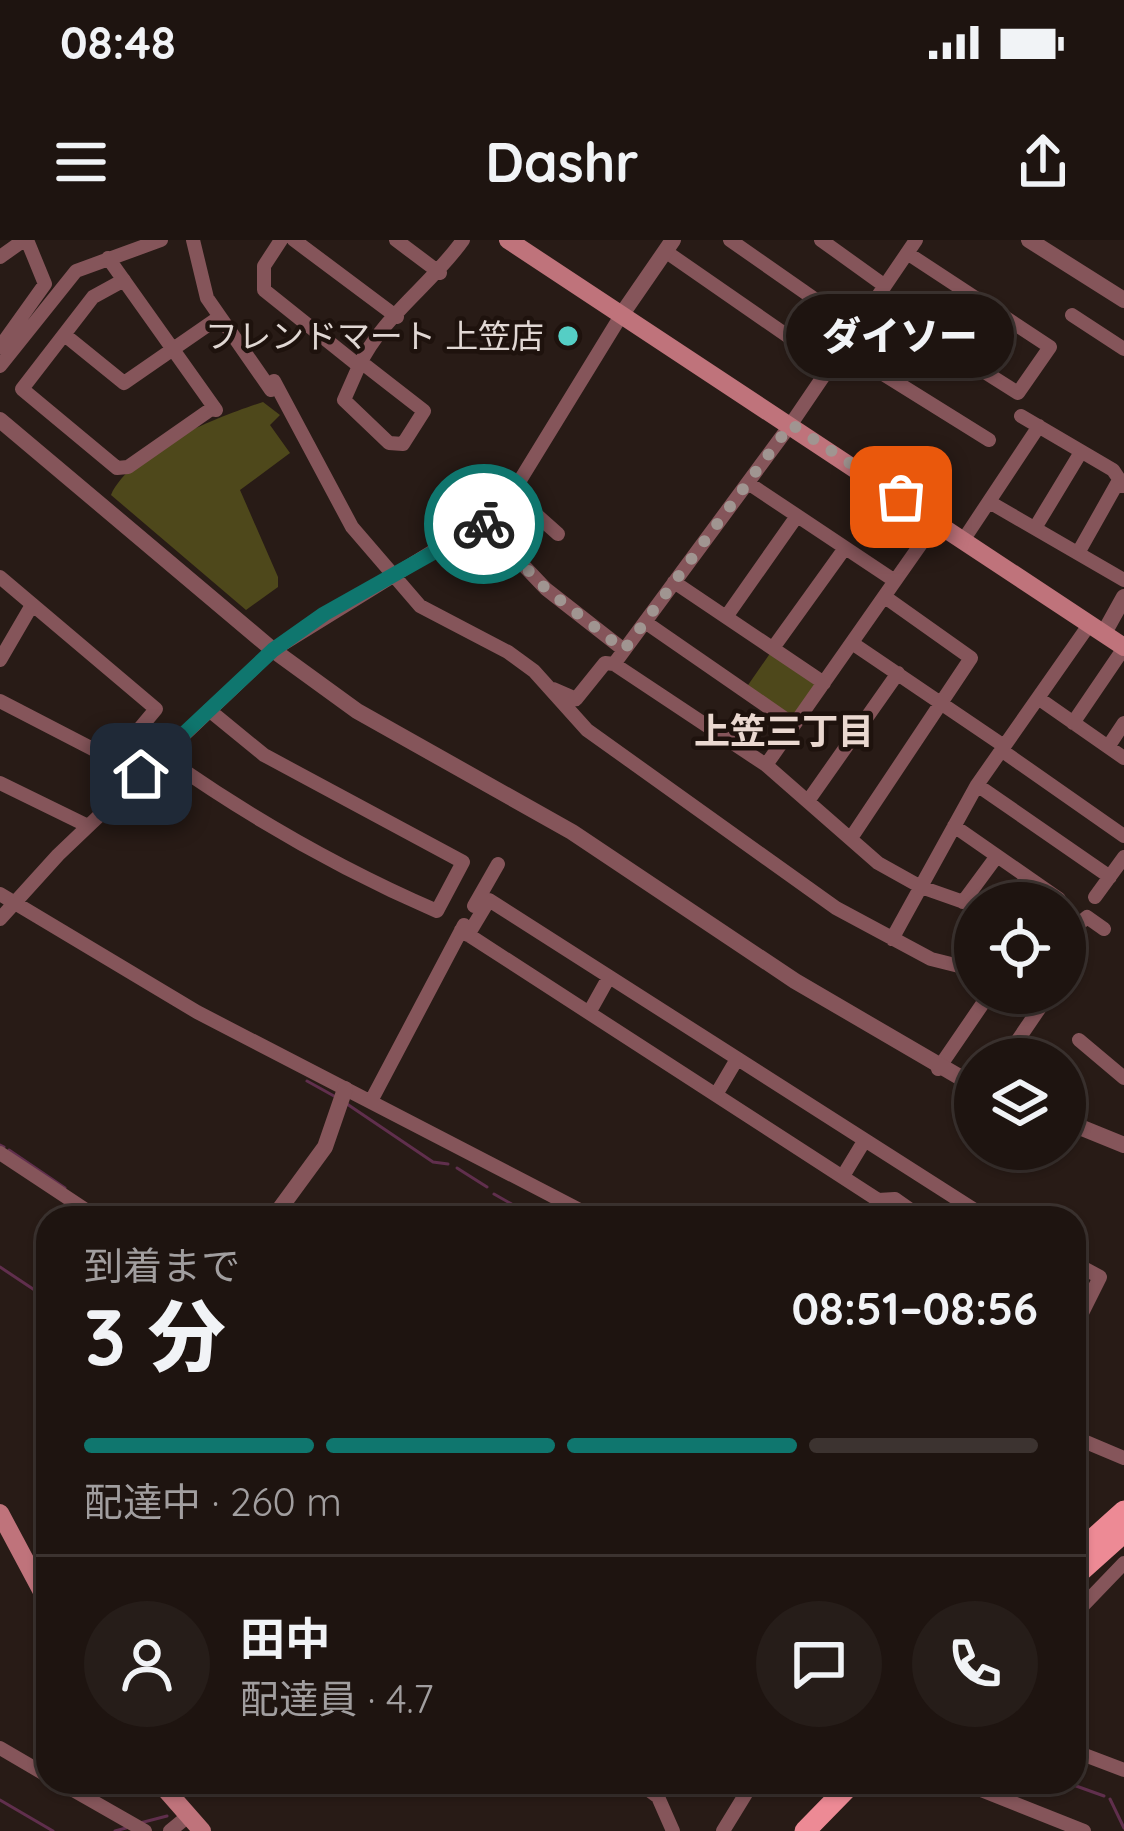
<!DOCTYPE html>
<html lang="ja">
<head>
<meta charset="utf-8">
<style>
	body { margin:0; font-family:Quicksand,"Noto Sans JP",sans-serif; background:#261d19; color:#f1f3f6; height:100vh; display:flex; flex-direction:column; font-size:45px; white-space:nowrap }
	* { box-sizing:border-box; margin:0 }
	p { font-size:39px; color:#a19e9f }
	.icon { flex:none; width:66px; height:66px; fill:none; stroke:currentColor; stroke-width:2; stroke-linecap:round; stroke-linejoin:round }
	.map { position:relative; flex:1; overflow:hidden }
	.panel { position:absolute; left:36px; top:966px; width:1050px; height:588px; display:flex; flex-direction:column; background:#1e1410; border-radius:36px; box-shadow:0 3px 9px #0004,0 0 0 3px #3c3330 }
	.panel>* { flex:none }
	.tools { position:absolute; left:954px; top:642px; display:grid; gap:24px }
	.tools a { display:grid; place-items:center; width:132px; height:132px; border-radius:50%; background:#1e1410; box-shadow:0 3px 9px #0004,0 0 0 3px #3c3330; font-size:60px }
	.pin { position:absolute; display:grid; place-items:center; width:102px; height:102px; color:#fff; margin:-51px; border-radius:24px; box-shadow:0 6px 18px #0006 }
	.courier { position:absolute; display:grid; place-items:center; width:120px; height:120px; margin:-60px; border:9px solid #0f766e; border-radius:50%; background:#fff; color:#222; box-shadow:0 3px 15px #0007 }
	.bubble { position:absolute; height:84px; border-radius:42px; background:#1e1410; box-shadow:0 3px 9px #0004,0 0 0 3px #3c3330; font-size:39px; font-weight:800; line-height:84px; text-align:center }
	.head em { font-style:normal; font-weight:800 }
	.head div { display:flex; flex-direction:column-reverse }
	.head { display:flex; align-items:center; justify-content:space-between; height:204px; padding:0 48px }
	h1 { font-size:78px; font-weight:800; line-height:90px }
	.bar { display:grid; grid-template-columns:repeat(4,1fr); gap:18px 12px; align-content:center; height:144px; padding:0 48px }
	.bar i { height:15px; border-radius:9px; background:#3c3330 }
	.bar .selected { background:#0f766e }
	.bar p { grid-column:span 4 }
	.line { display:flex; align-items:center; gap:30px; padding:0 48px; border-top:3px solid #3c3330 }
	.line div { flex:1 }
	.round { display:grid; place-items:center; flex:none; width:126px; height:126px; border-radius:63px; background:#261d19 }
	.status { display:flex; justify-content:space-between; align-items:center; height:84px; padding:0 60px; background:#1e1410; direction:ltr }
	.status svg { height:33px; fill:currentColor }
	header { display:flex; justify-content:space-between; align-items:center; height:156px; padding:0 48px; background:#1e1410; font-size:54px; font-weight:800 }
	.map>svg:first-child { display:block }
	.green { fill:#4e481b }
	.lines { fill:none; stroke-linecap:round; stroke-linejoin:round }
	.stream { stroke:#602f4d; stroke-width:3 }
	.minor { stroke:#85555a; stroke-width:14 }
	.tertiary { stroke:#85555a; stroke-width:16 }
	.secondary { stroke:#bf737b; stroke-width:18 }
	.primary { stroke:#ed8a95; stroke-width:21 }
	.done { stroke:#a09591; stroke-width:12; stroke-dasharray:0 21.6 }
	.route { stroke:#0f766e; stroke-width:15 }
	.poi-dot { fill:#55cec5; stroke:#1e120d; stroke-width:4.5 }
	.labels { text-anchor:middle; stroke-width:9; stroke-linejoin:round; paint-order:stroke }
	.poi-label { font-size:33px; fill:#e0d7d3; stroke:#1e120d; text-anchor:end }
	.neighbourhood-label { font-size:36px; font-weight:bold; fill:#ead8d0; stroke:#1e120d }
</style>
</head>
<body>
<div class="status"><b>08:48</b><svg viewBox="0 0 49 12"><path d="M0 12V9h3v3zM5 12V6h3v6zM10 12V3h3v9zM15 12V0h3v12zM26 1h20v11H26zM47 4h2v5h-2z"/></svg></div>
<header><svg class="icon" aria-label="menu" viewBox="0 0 24 24"><path d="M4 6h16M4 12h16M4 18h16"/></svg>Dashr<svg class="icon" aria-label="share" viewBox="0 0 24 24"><path d="M12 15V3M7 8l5-5 5 5M5 13v7h14v-7"/></svg></header>
<div class="map">
<svg width="1124" height="1591" viewBox="0 0 1124 1591">
	<rect width="100%" height="100%" fill="#281b16"/>
	<path class="green" d="M 263,162 L 280,175 L 270,185 L 290,213 L 240,250 L 278,337 L 278,347 L 246,370 L 111,255 C 133,209 218,177 263,162 Z
		M 771,412 L 815,445 L 792,477 L 746,448 Z"/>
	<g class="lines">
		<path class="stream" d="M 307,841 L 334,856
			M 347,864 L 433,922 L 448,924
			M 0,905 L 4,907
			M 9,910 L 65,948
			M 457,928 L 487,947
			M 494,954 L 536,978
			M 0,1027 L 48,1059
			M 1065,1542 L 1104,1556
			M 1110,1559 L 1124,1588
			M 0,1560 L 53,1591
			M 140,1583 L 167,1576
			M 115,1591 L 126,1588"/>
		<path class="minor" d="M 193,0 L 207,58 L 271,150
			M 281,0 L 264,26 L 264,50 L 359,126 C 381,78 432,44 463,0
			M 294,0 L 397,77
			M 396,0 L 440,33
			M 730,0 L 856,88
			M 821,0 L 885,46
			M 665,11 L 828,124
			M 0,17 L 24,0
			M 108,18 L 216,170
			M 124,40 L 93,57 L 22,149 L 117,228 L 128,227 L 214,167
			M 874,62 L 1018,153 L 1050,107 L 907,13
			M 1072,75 L 1124,109
			M 66,96 L 124,143 L 218,78
			M 0,107 L 45,44 L 27,0
			M 843,109 L 989,200
			M 0,126 L 76,31 L 161,0
			M 359,126 L 344,160 L 389,203 L 403,204 L 424,171 L 361,122
			M 274,141 L 352,287 L 420,366 L 508,412 L 534,431 L 587,490 L 836,668 L 931,719 L 975,730
			M 1021,176 L 1113,230 L 1124,246
			M 748,243 L 895,341
			M 512,253 L 558,294
			M 991,263 L 1124,340
			M 484,284 L 546,349 L 624,410
			M 1035,288 L 1081,212
			M 964,299 L 1039,186
			M 1078,313 L 1118,242
			M 0,337 L 156,469 L 115,518
			M 674,342 L 824,443
			M 726,377 L 797,276
			M 645,382 L 794,485
			M 852,403 L 1004,506
			M 773,408 L 845,308
			M 0,420 L 32,365
			M 614,424 L 766,525 L 878,623 L 921,647 L 975,666
			M 553,449 L 576,459 L 605,423 L 614,424 L 791,184 L 916,0
			M 1038,458 L 1124,518
			M 0,461 L 141,534
			M 1073,483 L 1124,408
			M 1108,507 L 1124,483
			M 1001,510 L 1124,596
			M 160,514 C 246,575 340,629 437,671 L 463,622 L 264,515 L 209,470
			M 766,525 L 937,281
			M 0,543 L 88,586
			M 977,545 L 1110,637
			M 808,561 L 898,433
			M 954,586 L 1059,659
			M 851,598 L 971,418 L 885,357
			M 0,654 L 197,772 L 595,978
			M 1095,657 L 1124,617
			M 963,662 L 997,616
			M 474,666 L 498,624
			M 0,679 L 58,615 L 273,410 L 503,268 L 622,74
			M 461,690 L 878,960 L 895,959 L 922,978
			M 468,695 L 489,660 L 987,978
			M 1065,696 L 1087,677 L 1104,689
			M 892,699 L 977,545 L 1089,385
			M 590,771 L 609,737
			M 1079,800 L 1124,838
			M 1005,819 L 1041,766
			M 938,829 L 990,753
			M 717,853 L 737,819
			M 371,861 L 464,685
			M 0,913 L 98,978
			M 843,936 L 863,903
			M 1074,1023 L 1100,1037 L 1081,1075 L 1074,1072
			M 1074,1197 L 1124,1218
			M 1074,1375 L 1124,1323
			M 0,1508 L 48,1536
			M 1074,1511 L 1124,1530
			M 59,1542 L 145,1591
			M 638,1542 L 658,1557 L 673,1591
			M 961,1542 L 1084,1591
			M 170,1591 L 187,1577
			M 723,1591 L 753,1542"/>
		<path class="tertiary" d="M 1029,0 L 1124,60
			M 622,74 L 673,0
			M 0,180 L 273,410 L 357,471 L 572,592 L 795,741 L 975,846
			M 1104,393 L 1124,357
			M 1065,881 L 1124,905
			M 273,978 L 325,907 L 345,849"/>
		<path class="secondary" d="M 508,0 L 1124,407
			M 0,1273 L 48,1363
			M 159,1542 L 202,1591"/>
		<path class="primary" d="M 1074,1316 L 1124,1271
			M 1074,1337 L 1124,1292
			M 805,1591 L 853,1542"/>
	</g>
	<g class="lines">
		<path class="done" d="M 484,284 L 546,349 L 624,410 L 791,184 L 901,257"/>
		<path class="route" d="M 141,534 L 273,410 L 324,374 L 484,284"/>
	</g>
	<circle class="poi-dot" cx="568" cy="96" r="12"/>
	<g class="labels">
		<g class="poi-label">
			<text x="544" y="108">フレンドマート 上笠店</text>
		</g>
		<g class="neighbourhood-label">
			<text x="784" y="504">上笠三丁目</text>
		</g>
	</g>
</svg>
<div class="tools">
<a><svg class="icon" aria-label="locate" viewBox="0 0 24 24"><circle cx="12" cy="12" r="6"/><path d="M12 2v4M12 18v4M2 12h4M18 12h4"/></svg></a>
<a><svg class="icon" aria-label="layers" viewBox="0 0 24 24"><path d="M12 4l9 5-9 5-9-5zM3 14l9 5 9-5"/></svg></a>
</div>
<div class="pin" style="left:901px;top:257px;background:#ea580c"><svg class="icon" aria-label="bag" viewBox="0 0 24 24"><path d="M5 8h14l-1 12H6zM9 8a3 3 0 0 1 6 0"/></svg></div>
<div class="pin" style="left:141px;top:534px;background:#1f2937"><svg class="icon" aria-label="home" viewBox="0 0 24 24"><path d="M3 11l9-7 9 7M6 9v11h12V9"/></svg></div>
<div class="courier" style="left:484px;top:284px"><svg class="icon" aria-label="bike" viewBox="0 0 24 24"><circle cx="6" cy="16" r="4"/><circle cx="18" cy="16" r="4"/><path d="M6 16l4-8h5l3 8M10 8l3 8H6M13 5h3"/></svg></div>
<div class="bubble" style="left:786px;top:54px;width:228px">ダイソー</div>
<section class="panel">
<div class="head"><div><h1>3 分</h1><p>到着まで</p></div><em>08:51–08:56</em></div>
<div class="bar"><i class="selected"></i><i class="selected"></i><i class="selected"></i><i></i><p>配達中 · 260 m</p></div>
<div class="line" style="height:216px"><a class="round"><svg class="icon" aria-label="person" viewBox="0 0 24 24"><circle cx="12" cy="8" r="4"/><path d="M4 21q1-7 8-7t8 7"/></svg></a><div><b>田中</b><p>配達員 · 4.7</p></div><a class="round"><svg class="icon" aria-label="chat" viewBox="0 0 24 24"><path d="M4 5h16v11H9l-5 4z"/></svg></a><a class="round"><svg class="icon" aria-label="phone" viewBox="0 0 24 24"><path d="M5 4h4l2 5-3 2q2 4 5 5l2-3 5 2v4C11 20 4 13 5 4z"/></svg></a></div>
</section>
</div>
</body>
</html>
